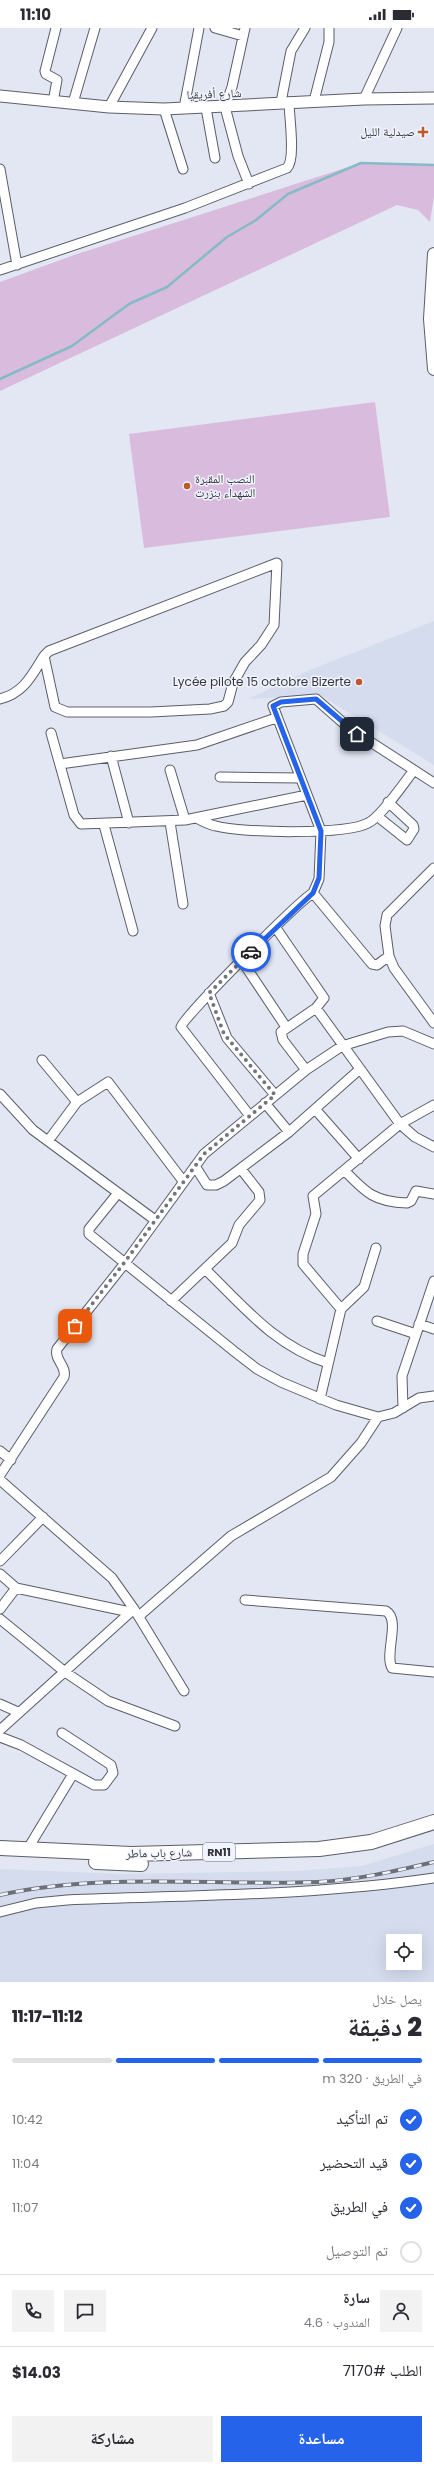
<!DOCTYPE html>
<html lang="ar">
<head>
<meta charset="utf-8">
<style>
	body { margin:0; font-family:Poppins,"Noto Naskh Arabic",sans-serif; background:#f2f2f3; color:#2b2b33; direction:rtl; height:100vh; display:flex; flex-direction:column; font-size:15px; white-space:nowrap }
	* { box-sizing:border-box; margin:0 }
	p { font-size:13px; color:#7c7c81 }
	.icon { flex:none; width:22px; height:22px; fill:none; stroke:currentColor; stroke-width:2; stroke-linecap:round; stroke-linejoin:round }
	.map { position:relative; height:1954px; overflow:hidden; direction:ltr }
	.details { display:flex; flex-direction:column; background:#fff; flex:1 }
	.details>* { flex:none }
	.controls { position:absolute; left:386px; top:1906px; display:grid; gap:8px }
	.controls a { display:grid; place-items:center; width:36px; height:36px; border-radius:0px; background:#fff; box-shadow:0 4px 16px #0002; font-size:20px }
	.pin { position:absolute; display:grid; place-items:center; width:34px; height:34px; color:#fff; margin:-17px; border-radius:8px; box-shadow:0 2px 6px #0006 }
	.courier { position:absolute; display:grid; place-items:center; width:40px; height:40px; margin:-20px; border:3px solid #2563eb; border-radius:50%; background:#fff; color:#222; box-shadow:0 1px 5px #0007 }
	.summary em { font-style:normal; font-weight:800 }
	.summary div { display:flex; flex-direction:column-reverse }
	.summary { display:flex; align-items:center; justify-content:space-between; height:68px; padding:0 12px }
	h1 { font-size:26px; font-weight:800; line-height:30px }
	.bar { display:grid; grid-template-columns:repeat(4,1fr); gap:6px 4px; align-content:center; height:48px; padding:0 12px }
	.bar i { height:5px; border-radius:3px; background:#e1e1e2 }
	.bar .current { background:#2563eb }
	.bar p { grid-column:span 4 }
	.line { display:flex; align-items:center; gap:10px; padding:0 12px; border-top:1px solid #e1e1e2 }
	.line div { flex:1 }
	.round { display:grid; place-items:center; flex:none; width:42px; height:42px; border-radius:0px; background:#f2f2f3 }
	ol { padding:0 12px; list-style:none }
	li { display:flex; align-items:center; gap:12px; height:44px }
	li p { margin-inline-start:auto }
	li .icon { padding:4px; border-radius:50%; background:#2563eb; color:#fff; stroke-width:4 }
	li:last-child { color:#7c7c81 }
	li i { width:22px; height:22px; border:2px solid #e1e1e2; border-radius:50% }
	.action { display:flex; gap:8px; margin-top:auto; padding:8px 12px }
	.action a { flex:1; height:46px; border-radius:0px; background:#2563eb; color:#fff; font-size:16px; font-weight:800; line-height:46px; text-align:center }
	.action a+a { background:#f2f2f3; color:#2b2b33 }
	.status { display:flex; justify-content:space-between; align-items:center; height:28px; padding:0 20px; background:#fff; direction:ltr }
	.status svg { height:11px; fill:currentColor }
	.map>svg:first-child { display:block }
	.built { fill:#d4dcee; fill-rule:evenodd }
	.green { fill:#d9bcdd }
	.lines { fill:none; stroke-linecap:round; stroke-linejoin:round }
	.stream { stroke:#86bac7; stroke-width:2.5 }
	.minor-casing { stroke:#5a5e68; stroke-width:11 }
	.tertiary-casing { stroke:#5a5e68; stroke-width:13 }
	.secondary-casing { stroke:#5a5e68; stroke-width:14 }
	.primary-casing { stroke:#5a5e68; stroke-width:16 }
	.minor { stroke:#fff; stroke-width:9 }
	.tertiary { stroke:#fff; stroke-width:11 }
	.secondary { stroke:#fff; stroke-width:12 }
	.primary { stroke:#fff; stroke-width:14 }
	.rail-casing { stroke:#6d7077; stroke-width:4 }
	.rail { stroke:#f1f4fe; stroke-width:2.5; stroke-dasharray:8; stroke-linecap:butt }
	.done { stroke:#72757c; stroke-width:4; stroke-dasharray:0 7.2 }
	.route { stroke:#2563eb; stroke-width:5 }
	.poi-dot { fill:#be5829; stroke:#f1f4fe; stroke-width:1.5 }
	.labels { text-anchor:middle; stroke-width:3; stroke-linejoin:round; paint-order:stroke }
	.shield { fill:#f1f4fe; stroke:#6e7076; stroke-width:1 }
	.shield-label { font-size:11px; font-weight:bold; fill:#36373c }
	.street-label { font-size:12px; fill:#36373c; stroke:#f1f4fe }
	.poi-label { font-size:12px; fill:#36373c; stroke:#f1f4fe; text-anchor:end }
</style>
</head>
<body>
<div class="status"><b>11:10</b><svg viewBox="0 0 49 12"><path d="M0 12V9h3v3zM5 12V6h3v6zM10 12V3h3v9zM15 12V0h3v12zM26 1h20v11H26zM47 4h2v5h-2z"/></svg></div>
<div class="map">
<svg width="434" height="1954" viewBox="0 0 434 1954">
	<rect width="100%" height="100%" fill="#e2e7f3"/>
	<path class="built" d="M 434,593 L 434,737 L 320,667 L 248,671 L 310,642 Z
		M 434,1816 L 434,1954 L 0,1954 L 0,1841 L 122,1846 L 297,1843 L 362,1838 ZM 393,1913 L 415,1913 L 415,1935 L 393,1935 Z"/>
	<path class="green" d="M 361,135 L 434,137 L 434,168 L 430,194 L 418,182 L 397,177 L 0,363 L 0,254 L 74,227 Z
		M 375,374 L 390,489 L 144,520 L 129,406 Z"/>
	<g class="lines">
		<path class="stream" d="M 0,351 L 72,318 L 129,276 L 167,259 L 227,209 L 256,192 L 288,166 L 361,135 L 434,137"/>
		<g class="minor-casing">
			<path id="minor" d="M 215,0 L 243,8
				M 245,0 L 232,59 L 225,79 L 238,128 L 249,156
				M 364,71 L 397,0
				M 314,73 L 329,14 L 329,0
				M 53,74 L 57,52 L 46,46 L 45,43 L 56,0
				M 281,74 L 291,23 L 305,0
				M 73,75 L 95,0
				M 109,79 L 152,0
				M 184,80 L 199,0
				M 206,80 L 215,130
				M 164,81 L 183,141
				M 0,141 L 17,237
				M 0,242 L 185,180 L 287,140 C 296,131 289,88 289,74
				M 277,535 L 274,597 L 261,617 L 245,634 L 233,655 L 228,674 L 224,678 L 210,681 L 151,684 L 67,684 L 55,679 L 44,628 L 49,623 Z
				M 0,671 C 24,665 32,647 44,628
				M 51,705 L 74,787 L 81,796 L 185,792 L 307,767
				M 111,728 L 129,795
				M 60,736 L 197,717 L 276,690
				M 170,742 L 185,792
				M 220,749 L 300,750
				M 377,788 L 407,812 L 414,801 L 413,797 L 388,774
				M 196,790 C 203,793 209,797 216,798 C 242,805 346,807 368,795 C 381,789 404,755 414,742
				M 170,794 L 183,876
				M 104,797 L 133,903
				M 434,840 L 387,887 L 385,898 L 389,928 L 394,940 L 434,995
				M 313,865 L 372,936 L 377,937 L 389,928
				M 276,900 L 324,970 L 316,980 L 281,1004 L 283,1012 L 306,1042
				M 242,933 L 286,999
				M 209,965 L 227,1010 L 275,1067
				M 316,980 L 400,1096 L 415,1109 L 434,1119
				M 42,1032 L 77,1074
				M 0,1066 L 33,1102 L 155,1192
				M 265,1075 L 289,1104
				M 315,1081 L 359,1131
				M 250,1088 L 181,999 C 182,990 299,873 313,865 L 319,851 L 321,803 L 273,678 L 281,674 L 316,671 L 349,700 L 434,755
				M 48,1113 L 77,1074 L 108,1054 L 183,1153
				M 195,1138 L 207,1157 L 216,1157 L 224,1153 L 289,1104 L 360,1041
				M 345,1143 C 366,1165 375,1174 407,1175 L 411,1173 L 416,1163 L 434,1166
				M 118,1165 L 89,1201 L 89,1206 L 235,1324 L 257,1341 L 281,1354 L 336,1377 L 378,1389 L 394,1385 L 419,1370 L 434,1368
				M 205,1241 C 244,1279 275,1318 328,1335
				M 171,1273 L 232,1215 L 239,1197 L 260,1172 L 259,1164 L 241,1141
				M 341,1281 L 303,1236 L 303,1226 L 316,1186 L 313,1168 L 400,1096 L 434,1077
				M 377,1293 L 416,1306
				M 419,1296 L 434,1301
				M 320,1371 L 341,1281 L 364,1259 L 376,1220
				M 403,1380 L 402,1348 L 434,1253
				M 0,1423 L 11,1432
				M 0,1447 L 64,1349 C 67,1338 54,1332 57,1321 L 125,1235 L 204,1126 L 306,1042 L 342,1018 L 388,1004 L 403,1003 L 434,1016
				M 0,1452 L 112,1550 L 134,1581 L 184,1663
				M 0,1533 L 43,1489
				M 0,1546 L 16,1560 L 130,1584
				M 245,1572 L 386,1583 C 401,1592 384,1626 392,1640 L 434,1644
				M 0,1581 L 16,1560
				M 139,1588 L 231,1508 L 331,1449 L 361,1415 L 378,1389
				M 0,1591 L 65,1644 L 108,1673 L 175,1698
				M 0,1676 L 18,1684
				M 0,1702 L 134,1581
				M 0,1709 L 21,1717 L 94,1757 L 104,1757 L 113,1745 L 111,1737 L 62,1705
				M 27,1822 L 73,1746
				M 0,1884 L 36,1875 L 67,1872 C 190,1867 312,1868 434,1850"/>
		</g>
		<g class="tertiary-casing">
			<path id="tertiary" d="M 0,68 L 109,79 L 164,81 L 364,71 L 434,70"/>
		</g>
		<g class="secondary-casing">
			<path id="secondary" d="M 434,226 L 430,291 L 434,341"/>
		</g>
		<g class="primary-casing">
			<path id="primary" d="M 0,1820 L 131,1826 L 319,1821 L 371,1814 L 434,1794
				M 96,1834 L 141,1836"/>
		</g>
		<use href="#minor" class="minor"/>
		<use href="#tertiary" class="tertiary"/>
		<use href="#secondary" class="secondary"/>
		<use href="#primary" class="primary"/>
		<g class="rail-casing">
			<path id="rail" d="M 0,1867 C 104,1844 212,1858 317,1854 C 357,1852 396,1843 434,1834"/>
		</g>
		<use href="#rail" class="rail"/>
	</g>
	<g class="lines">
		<path class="done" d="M 75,1298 L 124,1235 L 204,1126 L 275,1067 L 224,1006 L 209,965 L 251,924"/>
		<path class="route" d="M 251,924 L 313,865 L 319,850 L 321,803 L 273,678 L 281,674 L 316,671 L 357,706"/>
	</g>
	<g class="poi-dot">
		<path d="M421 98h4v4h4v4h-4v4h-4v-4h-4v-4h4z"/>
		<circle cx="187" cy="458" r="4"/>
		<circle cx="359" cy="654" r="4"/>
	</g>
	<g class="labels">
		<rect class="shield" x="203" y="1815" width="32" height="18" rx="3"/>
		<g class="shield-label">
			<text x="219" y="1828">RN11</text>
		</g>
		<g class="street-label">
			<text transform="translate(214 66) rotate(-2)" y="4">شارع أفريقيا</text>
			<text transform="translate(159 1825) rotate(-1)" y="4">شارع باب ماطر</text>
		</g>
		<g class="poi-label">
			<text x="415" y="108">صيدلية الليل</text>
			<text x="195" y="455" text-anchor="start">النصب المقبرة<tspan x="195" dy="14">الشهداء بنزرت</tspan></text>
			<text x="351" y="658">Lycée pilote 15 octobre Bizerte</text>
		</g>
	</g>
</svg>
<div class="controls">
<a><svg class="icon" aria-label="locate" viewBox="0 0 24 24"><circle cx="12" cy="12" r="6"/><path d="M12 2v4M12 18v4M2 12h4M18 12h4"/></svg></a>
</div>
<div class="pin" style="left:75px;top:1298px;background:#ea580c"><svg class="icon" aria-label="bag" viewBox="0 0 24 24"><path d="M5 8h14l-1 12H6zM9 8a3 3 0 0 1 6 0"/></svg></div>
<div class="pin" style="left:357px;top:706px;background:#1f2937"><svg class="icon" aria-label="home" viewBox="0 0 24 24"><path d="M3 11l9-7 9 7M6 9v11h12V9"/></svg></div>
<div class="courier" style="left:251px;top:924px"><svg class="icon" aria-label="car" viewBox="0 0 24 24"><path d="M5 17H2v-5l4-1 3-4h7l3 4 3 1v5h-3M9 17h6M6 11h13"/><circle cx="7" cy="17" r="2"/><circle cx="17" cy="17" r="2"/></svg></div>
</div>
<section class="details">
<div class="summary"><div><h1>2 دقيقة</h1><p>يصل خلال</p></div><em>11:12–11:17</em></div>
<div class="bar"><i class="current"></i><i class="current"></i><i class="current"></i><i></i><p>في الطريق · 320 m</p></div>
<ol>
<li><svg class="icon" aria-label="check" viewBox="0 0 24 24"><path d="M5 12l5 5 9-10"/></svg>تم التأكيد<p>10:42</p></li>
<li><svg class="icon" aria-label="check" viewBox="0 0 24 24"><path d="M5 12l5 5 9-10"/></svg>قيد التحضير<p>11:04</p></li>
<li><svg class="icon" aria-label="check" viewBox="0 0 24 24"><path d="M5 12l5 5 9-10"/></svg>في الطريق<p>11:07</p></li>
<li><i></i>تم التوصيل</li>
</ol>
<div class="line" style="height:72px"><a class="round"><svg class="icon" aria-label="person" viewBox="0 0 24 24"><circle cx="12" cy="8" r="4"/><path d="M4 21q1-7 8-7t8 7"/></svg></a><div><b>سارة</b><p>المندوب · 4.6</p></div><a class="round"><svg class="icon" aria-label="chat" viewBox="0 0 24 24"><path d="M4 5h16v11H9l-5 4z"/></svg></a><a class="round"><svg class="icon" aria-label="phone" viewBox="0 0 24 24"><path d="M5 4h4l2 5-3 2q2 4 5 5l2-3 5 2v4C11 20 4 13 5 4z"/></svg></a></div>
<div class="line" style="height:52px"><div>الطلب #7170</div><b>$14.03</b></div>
<div class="action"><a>مساعدة</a><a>مشاركة</a></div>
</section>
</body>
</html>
